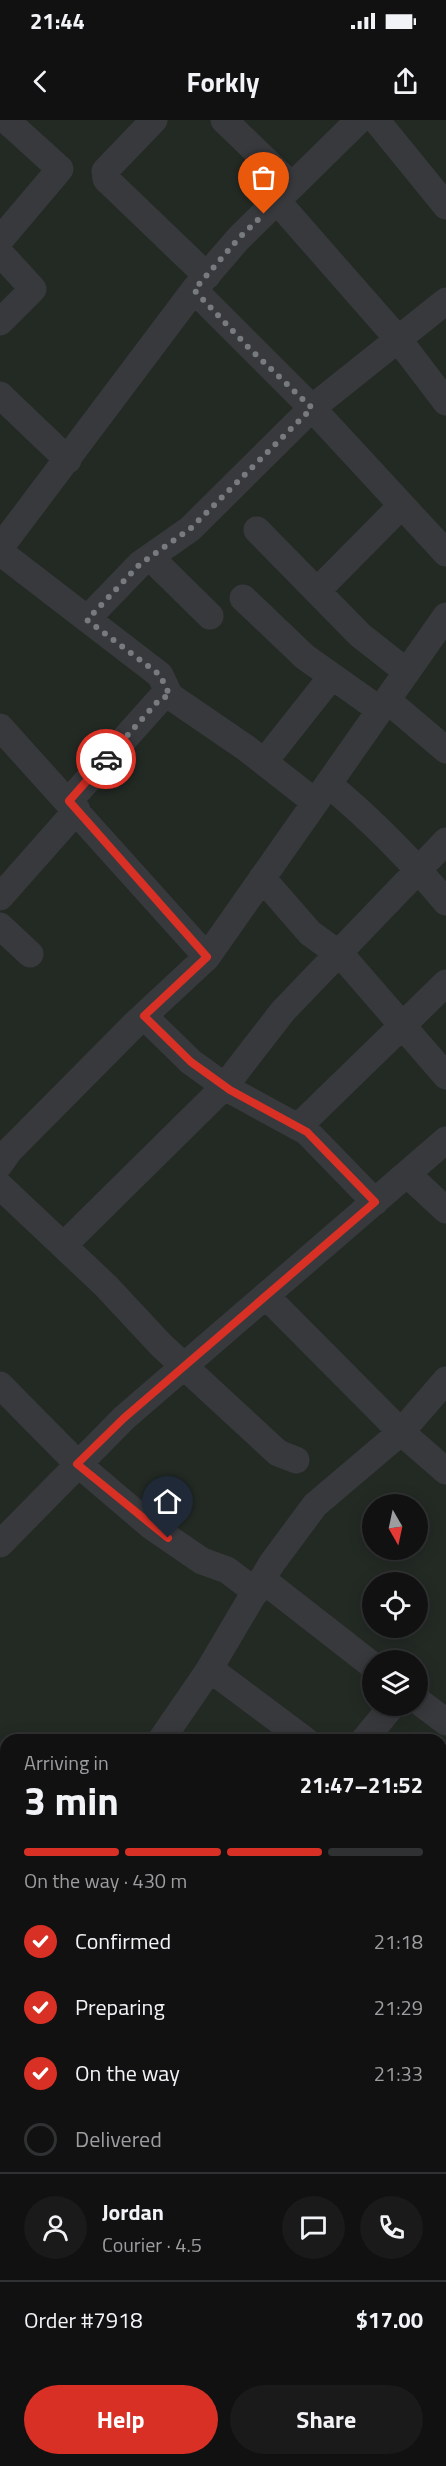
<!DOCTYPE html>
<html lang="en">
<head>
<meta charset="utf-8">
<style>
	body { margin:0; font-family:"Titillium Web",sans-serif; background:#1a1a1b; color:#f1f3f6; height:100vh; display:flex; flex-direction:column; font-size:22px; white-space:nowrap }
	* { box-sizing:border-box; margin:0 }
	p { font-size:20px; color:#9c9d9f }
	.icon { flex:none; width:33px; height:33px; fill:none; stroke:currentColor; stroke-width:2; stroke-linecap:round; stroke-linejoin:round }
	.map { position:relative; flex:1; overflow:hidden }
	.details { position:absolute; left:0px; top:1614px; width:447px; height:732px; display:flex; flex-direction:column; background:#111112; border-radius:18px 18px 0 0; box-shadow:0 3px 15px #0003,0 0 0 2px #303132 }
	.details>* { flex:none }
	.needle { width:39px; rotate:171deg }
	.buttons { position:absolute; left:362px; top:1374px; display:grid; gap:12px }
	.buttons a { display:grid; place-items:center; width:66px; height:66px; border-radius:50%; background:#111112; box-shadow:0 3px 15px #0003,0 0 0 2px #303132; font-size:30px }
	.pin { position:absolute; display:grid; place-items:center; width:51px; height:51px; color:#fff; margin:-62px -26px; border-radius:50% 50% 50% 0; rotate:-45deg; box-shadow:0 0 6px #0007 }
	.pin .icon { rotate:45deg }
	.courier { position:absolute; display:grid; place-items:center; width:60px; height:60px; margin:-30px; border:4px solid #d93025; border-radius:50%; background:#fff; color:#222; box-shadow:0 2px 8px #0007 }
	.overview em { font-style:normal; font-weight:700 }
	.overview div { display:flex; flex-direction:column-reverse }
	.overview { display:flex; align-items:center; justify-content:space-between; height:102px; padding:0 24px }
	h1 { font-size:39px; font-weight:700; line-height:45px }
	.bar { display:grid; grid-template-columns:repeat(4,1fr); gap:9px 6px; align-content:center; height:72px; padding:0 24px }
	.bar i { height:8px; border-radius:4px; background:#303132 }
	.bar .current { background:#d93025 }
	.bar p { grid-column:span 4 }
	.line { display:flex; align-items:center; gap:15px; padding:0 24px; border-top:2px solid #303132 }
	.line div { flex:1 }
	.round { display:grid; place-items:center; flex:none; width:63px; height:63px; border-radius:32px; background:#1a1a1b }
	ol { padding:0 24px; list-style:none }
	li { display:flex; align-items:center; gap:18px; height:66px }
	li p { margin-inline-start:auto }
	li .icon { padding:6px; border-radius:50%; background:#d93025; color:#fff; stroke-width:4 }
	li:last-child { color:#9c9d9f }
	li i { width:33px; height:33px; border:3px solid #303132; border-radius:50% }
	.cta { display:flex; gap:12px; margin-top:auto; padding:12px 24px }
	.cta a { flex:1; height:69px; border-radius:36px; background:#d93025; color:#fff; font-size:24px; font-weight:700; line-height:69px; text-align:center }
	.cta a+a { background:#1a1a1b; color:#f1f3f6 }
	.status { display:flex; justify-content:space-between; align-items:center; height:42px; padding:0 30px; background:#111112; direction:ltr }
	.status svg { height:16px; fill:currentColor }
	header { display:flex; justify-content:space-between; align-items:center; height:78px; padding:0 24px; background:#111112; font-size:27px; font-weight:700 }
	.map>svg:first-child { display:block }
	.green { fill:#232a24; fill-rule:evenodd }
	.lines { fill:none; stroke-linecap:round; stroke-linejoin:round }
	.minor { stroke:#38393d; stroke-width:27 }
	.done { stroke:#777a7f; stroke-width:6; stroke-dasharray:0 10.8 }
	.route { stroke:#d93025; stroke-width:8 }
</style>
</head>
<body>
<div class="status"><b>21:44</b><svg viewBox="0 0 49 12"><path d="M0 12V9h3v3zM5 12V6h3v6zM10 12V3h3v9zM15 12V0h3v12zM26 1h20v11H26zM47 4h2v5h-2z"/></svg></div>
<header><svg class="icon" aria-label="back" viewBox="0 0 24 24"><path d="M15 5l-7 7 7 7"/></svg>Forkly<svg class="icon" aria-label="share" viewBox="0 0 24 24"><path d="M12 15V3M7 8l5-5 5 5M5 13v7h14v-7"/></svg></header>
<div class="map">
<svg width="446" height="2346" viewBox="0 0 446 2346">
	<rect width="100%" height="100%" fill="#171718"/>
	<path class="green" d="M 0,0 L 446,0 L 446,2346 L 0,2346 ZM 372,1384 L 417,1384 L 417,1430 L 372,1430 ZM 372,1462 L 417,1462 L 417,1508 L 372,1508 ZM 372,1540 L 417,1540 L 417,1586 L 372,1586 ZM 6,1620 L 441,1620 L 441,2340 L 6,2340 Z"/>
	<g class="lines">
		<path class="minor" d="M 154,0 L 105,51 L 106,59 L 207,156
			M 224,0 L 292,66
			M 376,0 L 446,86
			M 277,81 L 398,219 L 446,282
			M 0,120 L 60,49 L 6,0
			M 0,133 L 33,169 L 0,202
			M 194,170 L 312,288 L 446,433
			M 0,275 L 68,340
			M 257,410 L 360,515 L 407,552
			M 0,428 L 194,170 L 239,118 L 359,0
			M 0,432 L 160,555 L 170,576
			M 150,437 L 210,496
			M 317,471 L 401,386
			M 243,478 L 305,537 L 380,590
			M 87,499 L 140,444 L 190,409 L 312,288 L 446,181
			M 387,580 L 446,630
			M 0,607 L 207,837
			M 264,642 L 332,556
			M 328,664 C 372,700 409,738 446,782
			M 69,681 L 161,578 L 170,576 L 246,628 L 315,682
			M 262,758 L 310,813 L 343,837 L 446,956
			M 0,777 L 77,690
			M 0,806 L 30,834
			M 144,896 L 191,942 L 230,970 L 307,1012 L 375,1082
			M 298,1007 L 446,863
			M 0,1044 L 9,1031 L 134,905 L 207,837 L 446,496
			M 407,1054 L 446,1090
			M 0,1066 L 106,1166 L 161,1225 L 278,1333 L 296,1340
			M 64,1125 L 225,966 L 283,891 L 446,721
			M 266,1176 L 401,1312 L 446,1351
			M 0,1265 L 77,1343 L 151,1406 L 202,1441 L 227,1450 L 256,1472
			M 0,1424 L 124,1298 L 446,1020
			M 263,1460 L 372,1545
			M 210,1549 L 305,1620
			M 417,1580 L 446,1602
			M 161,1620 L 207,1553 L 272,1443 L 315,1385 L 401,1312 L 446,1260
			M 364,1620 L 392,1586
			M 441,1691 L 446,1683
			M 441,1723 L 446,1728
			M 0,1848 L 6,1840
			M 0,1989 L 6,1995
			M 441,2071 L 446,2076
			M 441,2102 L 446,2095
			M 0,2112 L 6,2117
			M 0,2226 L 6,2219
			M 441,2232 L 446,2235
			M 401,2340 L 413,2346
			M 287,2346 L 291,2340"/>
	</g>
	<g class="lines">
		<path class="done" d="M 106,639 L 161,578 L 170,576 L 160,555 L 87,500 L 140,444 L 190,409 L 312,288 L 249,228 L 194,170 L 239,118 L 264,94"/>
		<path class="route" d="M 106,639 L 69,681 L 207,837 L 144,896 L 191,942 L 230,970 L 307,1012 L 375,1082 L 124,1298 L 77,1344 L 168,1418"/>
	</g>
</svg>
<div class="buttons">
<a><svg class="needle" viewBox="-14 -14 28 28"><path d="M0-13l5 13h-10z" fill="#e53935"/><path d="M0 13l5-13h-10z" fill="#9c9d9f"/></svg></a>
<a><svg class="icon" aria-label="locate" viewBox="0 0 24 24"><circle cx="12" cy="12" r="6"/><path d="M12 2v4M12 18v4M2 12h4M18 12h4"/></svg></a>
<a><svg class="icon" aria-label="layers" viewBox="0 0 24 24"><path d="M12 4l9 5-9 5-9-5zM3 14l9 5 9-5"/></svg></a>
</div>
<div class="pin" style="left:264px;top:94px;background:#ea580c"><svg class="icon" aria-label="bag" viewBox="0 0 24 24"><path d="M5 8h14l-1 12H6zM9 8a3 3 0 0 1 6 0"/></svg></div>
<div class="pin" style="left:168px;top:1418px;background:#1f2937"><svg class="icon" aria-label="home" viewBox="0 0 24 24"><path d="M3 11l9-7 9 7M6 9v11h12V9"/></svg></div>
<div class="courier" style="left:106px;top:639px"><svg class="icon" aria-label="car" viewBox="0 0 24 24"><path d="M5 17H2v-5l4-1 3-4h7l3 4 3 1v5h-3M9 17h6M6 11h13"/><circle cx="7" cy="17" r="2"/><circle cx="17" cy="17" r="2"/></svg></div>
<section class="details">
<div class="overview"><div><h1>3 min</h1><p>Arriving in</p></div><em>21:47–21:52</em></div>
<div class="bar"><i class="current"></i><i class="current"></i><i class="current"></i><i></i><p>On the way · 430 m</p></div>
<ol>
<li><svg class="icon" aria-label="check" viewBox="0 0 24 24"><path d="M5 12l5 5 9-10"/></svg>Confirmed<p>21:18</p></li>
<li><svg class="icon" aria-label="check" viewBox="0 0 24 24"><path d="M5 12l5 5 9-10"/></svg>Preparing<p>21:29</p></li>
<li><svg class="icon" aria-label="check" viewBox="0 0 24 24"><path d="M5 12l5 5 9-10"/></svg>On the way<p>21:33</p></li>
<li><i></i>Delivered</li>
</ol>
<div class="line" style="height:108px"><a class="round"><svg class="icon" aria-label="person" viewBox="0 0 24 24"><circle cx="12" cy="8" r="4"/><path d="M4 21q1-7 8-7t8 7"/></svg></a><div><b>Jordan</b><p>Courier · 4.5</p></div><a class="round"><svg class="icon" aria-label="chat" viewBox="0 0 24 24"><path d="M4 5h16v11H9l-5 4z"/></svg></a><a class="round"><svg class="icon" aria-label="phone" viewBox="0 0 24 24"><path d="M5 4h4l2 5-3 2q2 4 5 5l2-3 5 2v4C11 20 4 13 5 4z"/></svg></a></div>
<div class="line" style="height:78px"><div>Order #7918</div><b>$17.00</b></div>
<div class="cta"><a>Help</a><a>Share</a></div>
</section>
</div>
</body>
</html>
